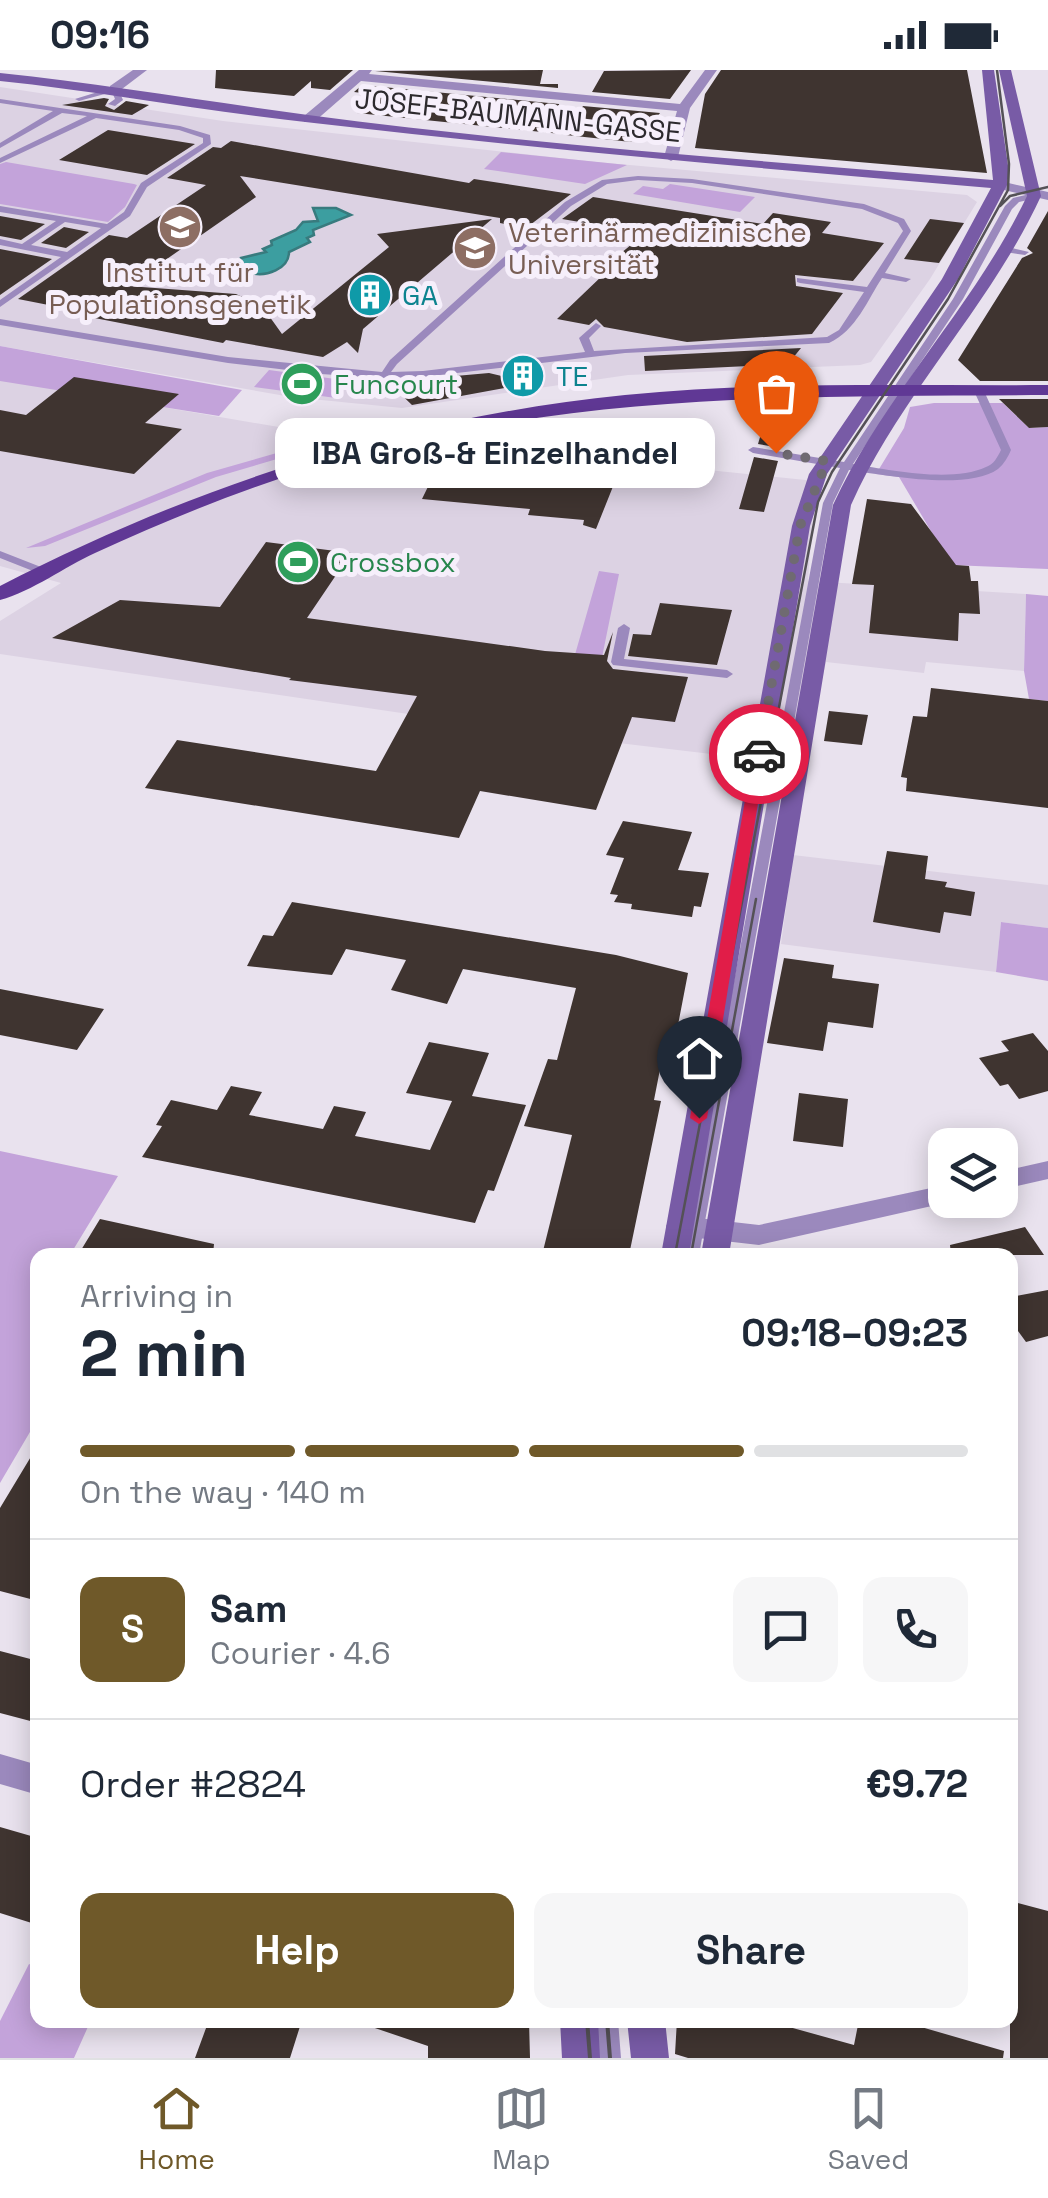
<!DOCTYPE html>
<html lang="en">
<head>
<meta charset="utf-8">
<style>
	body { margin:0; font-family:"Space Grotesk",sans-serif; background:#f6f6f7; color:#1f2937; height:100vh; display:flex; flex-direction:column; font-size:38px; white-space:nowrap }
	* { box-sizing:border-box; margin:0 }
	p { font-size:32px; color:#747a83 }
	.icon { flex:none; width:55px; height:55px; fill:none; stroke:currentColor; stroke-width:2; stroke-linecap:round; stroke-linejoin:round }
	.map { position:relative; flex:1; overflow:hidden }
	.panel { position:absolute; left:30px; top:1178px; width:988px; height:780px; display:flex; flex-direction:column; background:#fff; border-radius:20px; box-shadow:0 5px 25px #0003 }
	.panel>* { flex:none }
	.buttons { position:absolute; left:928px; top:1058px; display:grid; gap:20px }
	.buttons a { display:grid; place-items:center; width:90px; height:90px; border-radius:20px; background:#fff; box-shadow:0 5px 25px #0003; font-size:50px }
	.pin { position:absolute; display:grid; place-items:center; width:85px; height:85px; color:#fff; margin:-102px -42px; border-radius:50% 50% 50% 0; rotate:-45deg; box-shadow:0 0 10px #0007 }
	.pin .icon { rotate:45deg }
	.courier { position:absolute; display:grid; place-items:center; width:100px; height:100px; margin:-50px; border:8px solid #e11d48; border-radius:50%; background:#fff; color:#222; box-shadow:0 2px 12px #0007 }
	.bubble { position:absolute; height:70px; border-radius:20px; background:#fff; box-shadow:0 5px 25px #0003; font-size:32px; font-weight:800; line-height:70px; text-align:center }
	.headline em { font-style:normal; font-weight:800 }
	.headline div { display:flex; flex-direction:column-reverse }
	.headline { display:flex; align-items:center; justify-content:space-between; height:170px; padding:0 50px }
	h1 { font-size:65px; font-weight:800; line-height:75px }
	.bar { display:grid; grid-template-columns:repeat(4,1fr); gap:15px 10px; align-content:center; height:120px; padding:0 50px }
	.bar i { height:12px; border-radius:8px; background:#e0e1e3 }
	.bar .active { background:#6f5929 }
	.bar p { grid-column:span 4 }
	.line { display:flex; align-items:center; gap:25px; padding:0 50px; border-top:2px solid #e0e1e3 }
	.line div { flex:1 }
	.round { display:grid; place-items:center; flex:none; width:105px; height:105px; border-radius:20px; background:#f6f6f7 }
	.action { display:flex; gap:20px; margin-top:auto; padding:20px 50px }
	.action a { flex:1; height:115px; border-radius:20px; background:#6f5929; color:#fff; font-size:40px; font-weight:800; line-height:115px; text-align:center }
	.action a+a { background:#f6f6f7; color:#1f2937 }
	.status { display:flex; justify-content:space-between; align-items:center; height:70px; padding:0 50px; background:#fff; direction:ltr }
	.status svg { height:28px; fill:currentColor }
	.tabs { display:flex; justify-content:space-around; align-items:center; height:140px; border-top:2px solid #e0e1e3; background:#fff; font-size:28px; color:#747a83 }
	.tabs a { display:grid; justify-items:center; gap:5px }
	.tabs .active { color:#6f5929 }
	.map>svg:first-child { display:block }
	.built { fill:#dcd2e3 }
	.green { fill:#c3a3da }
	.water { fill:#3c9ea0; stroke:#387b7e; stroke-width:2.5 }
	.building { fill:#3f3430 }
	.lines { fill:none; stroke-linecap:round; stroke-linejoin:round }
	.lane { fill:#9b89bd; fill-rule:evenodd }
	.street { fill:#9b89bd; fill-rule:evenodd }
	.secondary { fill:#785ba6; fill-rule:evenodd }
	.primary { fill:#603895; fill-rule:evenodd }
	.tram-far1 { stroke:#545156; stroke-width:2.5 }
	.tram { stroke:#545156; stroke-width:4 }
	.route { fill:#e11d48 }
	.done { stroke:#6f6a71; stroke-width:10; stroke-dasharray:0 18 }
	.labels { text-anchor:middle; stroke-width:10; stroke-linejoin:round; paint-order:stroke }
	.far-street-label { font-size:28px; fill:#2d2a2e; stroke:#f6effb }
	.far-education-label { font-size:28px; fill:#785e54; stroke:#f6effb; text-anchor:start }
	.far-culture-label { font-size:28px; fill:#0d838f; stroke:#f6effb; text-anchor:start }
	.far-leisure-label { font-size:28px; fill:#27864d; stroke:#f6effb; text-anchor:start }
</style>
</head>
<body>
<div class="status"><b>09:16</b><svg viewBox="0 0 49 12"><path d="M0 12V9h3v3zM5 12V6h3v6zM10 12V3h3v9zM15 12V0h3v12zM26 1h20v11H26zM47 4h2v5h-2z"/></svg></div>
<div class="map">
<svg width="1048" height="1988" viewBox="0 0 1048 1988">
	<rect width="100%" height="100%" fill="#e9e2ee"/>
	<path class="built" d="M 0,17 L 223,51 L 596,92 L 967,125 L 977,132 L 930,209 L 871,292 L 860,295 L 628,305 L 402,338 L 291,327 L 0,276 Z
		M 0,309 L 417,381 L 527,363 L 523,381 L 815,411 L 808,511 L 1026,524 L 1024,601 L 926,592 L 924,603 L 826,592 L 803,695 L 551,665 L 0,584 L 0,551 L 61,513 L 0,496 Z
		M 793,785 L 1048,815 L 1048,858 L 1001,852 L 996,902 L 781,874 Z"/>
	<path class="green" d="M 501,82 L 627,95 L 585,114 L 484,99 Z
		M 6,92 L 134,114 L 137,115 L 125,137 L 108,152 L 0,134 L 0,94 Z
		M 670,114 L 755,127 L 740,142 L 633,124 L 643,116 L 663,119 Z
		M 0,276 L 242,320 L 219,346 L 0,311 Z
		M 269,300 L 350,311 L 336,328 L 254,317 Z
		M 934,333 L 1003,333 L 1029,358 L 1048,357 L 1048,499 L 951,495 L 899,407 L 876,404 L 904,358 L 910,337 Z
		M 350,362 L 355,366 L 216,407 L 45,476 L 26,478 L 207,403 Z
		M 599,501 L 619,504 L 600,597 L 572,595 Z
		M 1026,524 L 1048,526 L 1048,631 L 1029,629 L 1024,601 Z
		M 1001,852 L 1048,858 L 1048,911 L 996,902 Z
		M 0,1081 L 118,1106 L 70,1185 L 38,1185 L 37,1238 L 34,1244 L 38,1246 L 37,1350 L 0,1413 Z
		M 29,1894 L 37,1897 L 38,1950 L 91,1950 L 74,1988 L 0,1988 L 0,1951 Z"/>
	<path class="water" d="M 313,138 L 336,138 L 351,145 L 313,160 L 314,165 L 307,168 L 310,172 L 289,182 C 289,199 266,207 251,203 L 251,199 L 234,198 L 242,193 L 241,188 L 266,182 L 263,179 L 272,175 L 271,171 L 296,160 L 303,152 L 318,151 Z"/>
	<path class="building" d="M 216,0 L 353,0 L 330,20 L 311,18 L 311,11 L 294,26 L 215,18 Z
		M 543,0 L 540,14 L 558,14 L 558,18 L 375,1 Z
		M 691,0 L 670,29 L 592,22 L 604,1 Z
		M 721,0 L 967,0 L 987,103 L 695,78 L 705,24 Z
		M 362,15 L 559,34 L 561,64 L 357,43 L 362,38 L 356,38 L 370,24 L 354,22 Z
		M 104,28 L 109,29 L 105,36 L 114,40 L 126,31 L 149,35 L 132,45 L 62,35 Z
		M 583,36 L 660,43 L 642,67 L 635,66 L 631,72 L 566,65 Z
		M 108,60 L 195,74 L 147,105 L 59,90 Z
		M 231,71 L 469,113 L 474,109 L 571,124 L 526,158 L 500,153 L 500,148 L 240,106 L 256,127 L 128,216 L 236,224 L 262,236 L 282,264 L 389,177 L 377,164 L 492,149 L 363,259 L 358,283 L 347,272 L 323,287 L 226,270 L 223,273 L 74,244 L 69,239 L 18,229 L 109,165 L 127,168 L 206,115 L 167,108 L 213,77 L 221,78 Z
		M 593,127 L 763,154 L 773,143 L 831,152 L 822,163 L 884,173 L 853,211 L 795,205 L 796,216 L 843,223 L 812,264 L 687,272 L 604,257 L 596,249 L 589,255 L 557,249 L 604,204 L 601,200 L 645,163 L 562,149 Z
		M 1048,141 L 1048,311 L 980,311 L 958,290 L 1022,188 L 1033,183 L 1027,178 Z
		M 0,146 L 45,154 L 21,170 L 0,166 Z
		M 930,149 L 964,153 L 939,193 L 904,189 Z
		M 64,157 L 89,162 L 66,178 L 41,173 Z
		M 0,179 L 52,189 L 0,225 Z
		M 801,278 L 788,294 L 645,301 L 644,286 Z
		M 489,303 L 531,313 L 412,335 L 388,312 Z
		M 74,307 L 179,324 L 145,353 L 182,359 L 134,404 L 0,381 L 0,340 L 26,345 Z
		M 999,329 L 1048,329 L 1048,357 L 1029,358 Z
		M 767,343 L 789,349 L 781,378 L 758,374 Z
		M 604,358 L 636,359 L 596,459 L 583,455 L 584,450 L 528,445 L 530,439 L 422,429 L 441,390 L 470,383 L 496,386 L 493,396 L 594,405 Z
		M 754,387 L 778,391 L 764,442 L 739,439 Z
		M 867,429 L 911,434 L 956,495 L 969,496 L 971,511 L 978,511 L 980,544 L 959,543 L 958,571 L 869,563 L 874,515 L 852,514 Z
		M 266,472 L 351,483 L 307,548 L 545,581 L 604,585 L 613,562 L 607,591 L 613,599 L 688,607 L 675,652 L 632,647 L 596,740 L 480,721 L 459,768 L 145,718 L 177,670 L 376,701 L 417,626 L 289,610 L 291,608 L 52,568 L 120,530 L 220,537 Z
		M 660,533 L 732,540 L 717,595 L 628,586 L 633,564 L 651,565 Z
		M 931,618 L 1048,631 L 1048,738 L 906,721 L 907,708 L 901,707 L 913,646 L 927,647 Z
		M 829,641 L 868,645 L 862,675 L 824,671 Z
		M 623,751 L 692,762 L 678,800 L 709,803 L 701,837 L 694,836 L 692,847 L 631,839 L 632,834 L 614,832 L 618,825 L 610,824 L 624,788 L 606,785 Z
		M 887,781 L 928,786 L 925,809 L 947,812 L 945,817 L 975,822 L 971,846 L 944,842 L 940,863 L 873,852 Z
		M 292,832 L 616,885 L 688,903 L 673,981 L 664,979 L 654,1030 L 661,1031 L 629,1185 L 542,1185 L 572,1065 L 524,1056 L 548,989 L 557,990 L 576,918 L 463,899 L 447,934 L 391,920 L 406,890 L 346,879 L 332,905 L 247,896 L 263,865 L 273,866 Z
		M 784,888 L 834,895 L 832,908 L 879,914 L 873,958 L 828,952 L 823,981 L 767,973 Z
		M 0,919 L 104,939 L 77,980 L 0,965 Z
		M 1033,963 L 1048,981 L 1048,1021 L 1019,1029 L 1008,1014 L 1000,1016 L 979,988 L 1009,981 L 1001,971 Z
		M 429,972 L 489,983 L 472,1026 L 526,1035 L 494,1121 L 488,1120 L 475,1153 L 142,1087 L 162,1056 L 156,1055 L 171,1030 L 217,1040 L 231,1016 L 262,1022 L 249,1045 L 323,1059 L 334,1036 L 366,1042 L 355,1066 L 430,1080 L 452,1031 L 406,1023 Z
		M 799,1023 L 848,1029 L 843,1077 L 793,1071 Z
		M 100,1149 L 214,1174 L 213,1185 L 78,1185 Z
		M 1025,1157 L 1044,1185 L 951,1185 L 950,1175 Z
		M 1048,1220 L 1048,1266 L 1026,1272 L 1010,1250 L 1010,1227 Z
		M 38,1375 L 38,1531 L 0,1521 L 0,1438 Z
		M 0,1581 L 38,1591 L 38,1653 L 0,1643 Z
		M 0,1757 L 38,1768 L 38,1855 L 0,1843 Z
		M 1010,1831 L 1048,1841 L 1048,1988 L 1010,1988 Z
		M 209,1950 L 302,1950 L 290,1988 L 195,1988 Z
		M 366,1950 L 529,1950 L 530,1988 L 428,1988 L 428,1976 L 366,1955 Z
		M 677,1950 L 764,1950 L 854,1975 L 859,1950 L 897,1950 L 1004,1981 L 1003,1988 L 688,1988 L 675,1984 Z"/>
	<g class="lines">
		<path class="lane" d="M 114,17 L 118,19 L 123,30 L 115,36 L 108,34 L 115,29 L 112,22 L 79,31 L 75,29 Z
			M 0,29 L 180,56 L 210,65 L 211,74 L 147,117 L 130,146 L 0,237 L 0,230 L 61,187 L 0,175 L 0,169 L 22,174 L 56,151 L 0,142 L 0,136 L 107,154 L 124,142 L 141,113 L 203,73 L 203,68 L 179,60 L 96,48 L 0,93 L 0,88 L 87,46 L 62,43 L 0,78 L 0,73 L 53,41 L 0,33 ZM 65,152 L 101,158 L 67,182 L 31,175 Z
			M 638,106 L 692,109 L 864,134 L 904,149 L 911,161 L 885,203 L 911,209 L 906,212 L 882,208 C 868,229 856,261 829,273 L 625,283 L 423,307 L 382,308 L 321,304 L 228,293 L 0,255 L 0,249 L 228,287 L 382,302 L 390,290 L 565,132 L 602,110 ZM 638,110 L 692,113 L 862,139 L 898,153 L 903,161 L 867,217 L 797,208 L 797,212 L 800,213 L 864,222 L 839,260 L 827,267 L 594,281 L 589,268 L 601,256 L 596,253 L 579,268 L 585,282 L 423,301 L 391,302 L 397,294 L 571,136 L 607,114 Z
			M 1034,123 L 1038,126 L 1037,128 L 1019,132 L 1012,139 L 963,229 L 853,394 C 889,400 952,413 986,397 C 994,394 997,388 1001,380 L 974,321 L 979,318 L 984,321 L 1011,380 C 1008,387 1004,394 998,399 C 968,421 884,405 849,400 L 833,433 L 699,1185 L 683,1185 L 823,433 L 840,398 L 753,383 L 748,380 L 753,377 L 844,392 L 953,229 L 1005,136 L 1013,128 Z
			M 1008,177 L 1029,182 L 1025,185 L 1005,182 L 1004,180 Z
			M 0,481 L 46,499 L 48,501 L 46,503 L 38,503 L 0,488 Z
			M 624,554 L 630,558 L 624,589 L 727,600 L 733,604 L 727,608 L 613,595 L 611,592 L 618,558 Z
			M 596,1950 L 618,1950 L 621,1988 L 599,1988 Z"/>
		<path class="street" d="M 133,0 L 147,0 L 118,22 L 110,22 L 110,16 Z
			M 359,0 L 372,0 L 369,4 L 680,34 L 705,0 L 717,0 L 690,38 L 678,87 L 671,91 L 664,87 L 677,41 L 361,11 L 314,52 L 304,52 L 304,46 Z
			M 1000,111 L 1048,122 L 1048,130 L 995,118 L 993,115 Z
			M 1048,1091 L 1048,1109 L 1000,1120 L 1000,1102 Z
			M 945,1115 L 945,1130 L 954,1131 L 759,1175 L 680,1166 L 670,1163 L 666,1156 L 670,1149 L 680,1146 L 759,1155 Z
			M 0,1684 L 38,1695 L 38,1725 L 0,1714 Z"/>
		<path class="secondary" d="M 982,0 L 994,0 L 1009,102 L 1007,115 L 958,209 L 827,404 L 810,456 L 689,1185 L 661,1185 L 792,456 L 809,404 L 942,209 L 991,118 C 766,99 540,79 314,53 C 209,42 105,22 0,11 L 0,3 C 103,14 205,31 308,45 C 535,75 765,91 993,110 Z
			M 999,0 L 1011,0 L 1041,126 C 990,237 901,323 851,435 L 729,1185 L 701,1185 L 833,435 C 885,323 974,237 1027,126 Z
			M 560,1950 L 598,1950 L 600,1988 L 562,1988 Z
			M 627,1950 L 665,1950 L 669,1988 L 631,1988 Z"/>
		<path class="primary" d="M 1048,315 L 1048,325 C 792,327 554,321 306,400 C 234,423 164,451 95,483 C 64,497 33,521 0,530 L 0,516 C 196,415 405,347 625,325 C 765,311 907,316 1048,315 Z"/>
		<path class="tram-far1" d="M 1000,136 L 1010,126 L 1048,117
			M 675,1185 L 818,432 L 832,402 L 948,229 L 1008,120 L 1009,94 L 997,0
			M 691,1185 L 756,829"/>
		<path class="tram" d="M 587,1950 L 590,1988
			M 607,1950 L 610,1988"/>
	</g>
	<path class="route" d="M 759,679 L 766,684 L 707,1048 L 699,1054 L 690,1048 L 753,684 Z"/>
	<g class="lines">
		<path class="done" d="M 759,684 L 800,456 L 827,391 L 776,383"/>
	</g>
	<defs>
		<g id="school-disc" transform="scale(2.25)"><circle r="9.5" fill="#8d6e63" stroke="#f6effb"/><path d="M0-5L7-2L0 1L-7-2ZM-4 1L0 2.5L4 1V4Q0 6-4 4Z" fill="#fff"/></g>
		<g id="university-disc" transform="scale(2.25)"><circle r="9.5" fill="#8d6e63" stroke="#f6effb"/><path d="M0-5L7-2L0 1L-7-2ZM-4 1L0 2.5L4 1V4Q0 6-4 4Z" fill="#fff"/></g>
		<g id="building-disc" transform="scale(2.25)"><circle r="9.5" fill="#0f9aa8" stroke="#f6effb"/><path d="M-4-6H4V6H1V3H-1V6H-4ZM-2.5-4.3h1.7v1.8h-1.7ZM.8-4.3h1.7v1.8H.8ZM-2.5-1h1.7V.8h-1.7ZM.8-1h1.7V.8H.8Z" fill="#fff"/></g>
		<g id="stadium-disc" transform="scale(2.25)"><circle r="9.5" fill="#2e9e5b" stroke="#f6effb"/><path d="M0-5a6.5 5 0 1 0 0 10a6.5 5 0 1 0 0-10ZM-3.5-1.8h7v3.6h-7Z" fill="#fff"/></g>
	</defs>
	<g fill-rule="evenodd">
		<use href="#school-disc" x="180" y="157"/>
		<use href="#university-disc" x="475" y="178"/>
		<use href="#building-disc" x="370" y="225"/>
		<use href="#building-disc" x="523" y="306"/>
		<use href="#stadium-disc" x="302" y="314"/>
		<use href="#stadium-disc" x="298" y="492"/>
	</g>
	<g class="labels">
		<g class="far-street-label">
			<text transform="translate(518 45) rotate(6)" y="10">JOSEF-BAUMANN-GASSE</text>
		</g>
		<g class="far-education-label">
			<text x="508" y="172">Veterinärmedizinische<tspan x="508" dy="32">Universität</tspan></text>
			<text x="180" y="212" text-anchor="middle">Institut für<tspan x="180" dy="32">Populationsgenetik</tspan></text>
		</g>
		<g class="far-culture-label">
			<text x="402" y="235">GA</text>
			<text x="556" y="316">TE</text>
		</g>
		<g class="far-leisure-label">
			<text x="334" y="324">Funcourt</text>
			<text x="330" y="502">Crossbox</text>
		</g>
	</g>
</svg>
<div class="buttons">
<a><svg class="icon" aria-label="layers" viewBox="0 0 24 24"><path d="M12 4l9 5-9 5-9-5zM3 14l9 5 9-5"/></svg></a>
</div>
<div class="pin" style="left:776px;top:383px;background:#ea580c"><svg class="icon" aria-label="bag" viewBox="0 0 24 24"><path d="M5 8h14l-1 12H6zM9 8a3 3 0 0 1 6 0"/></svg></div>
<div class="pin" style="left:699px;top:1048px;background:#1f2937"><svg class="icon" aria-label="home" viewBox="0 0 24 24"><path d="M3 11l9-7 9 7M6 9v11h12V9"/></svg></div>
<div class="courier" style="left:759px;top:684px"><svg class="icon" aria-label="car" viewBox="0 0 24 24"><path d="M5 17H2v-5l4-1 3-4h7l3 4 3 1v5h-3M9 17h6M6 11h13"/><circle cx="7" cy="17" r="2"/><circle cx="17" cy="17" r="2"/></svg></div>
<div class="bubble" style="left:275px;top:348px;width:440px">IBA Groß-&amp; Einzelhandel</div>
<section class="panel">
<div class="headline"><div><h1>2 min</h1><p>Arriving in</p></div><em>09:18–09:23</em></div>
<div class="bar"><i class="active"></i><i class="active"></i><i class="active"></i><i></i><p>On the way · 140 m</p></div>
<div class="line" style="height:180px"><b class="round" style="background:#6f5929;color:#fff">S</b><div><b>Sam</b><p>Courier · 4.6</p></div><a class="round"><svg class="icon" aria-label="chat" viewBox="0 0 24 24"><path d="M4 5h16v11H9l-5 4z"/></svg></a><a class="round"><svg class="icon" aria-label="phone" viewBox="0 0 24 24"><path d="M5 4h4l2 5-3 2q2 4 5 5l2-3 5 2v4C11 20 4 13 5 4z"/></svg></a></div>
<div class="line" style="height:130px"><div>Order #2824</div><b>€9.72</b></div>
<div class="action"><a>Help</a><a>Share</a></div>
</section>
</div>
<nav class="tabs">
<a class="active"><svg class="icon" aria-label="home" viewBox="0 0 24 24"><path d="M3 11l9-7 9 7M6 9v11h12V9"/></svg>Home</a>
<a><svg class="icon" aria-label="map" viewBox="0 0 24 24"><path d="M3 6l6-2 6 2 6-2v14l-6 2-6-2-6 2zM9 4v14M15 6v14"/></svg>Map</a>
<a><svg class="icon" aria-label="saved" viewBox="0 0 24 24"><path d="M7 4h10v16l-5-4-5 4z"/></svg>Saved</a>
</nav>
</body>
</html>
